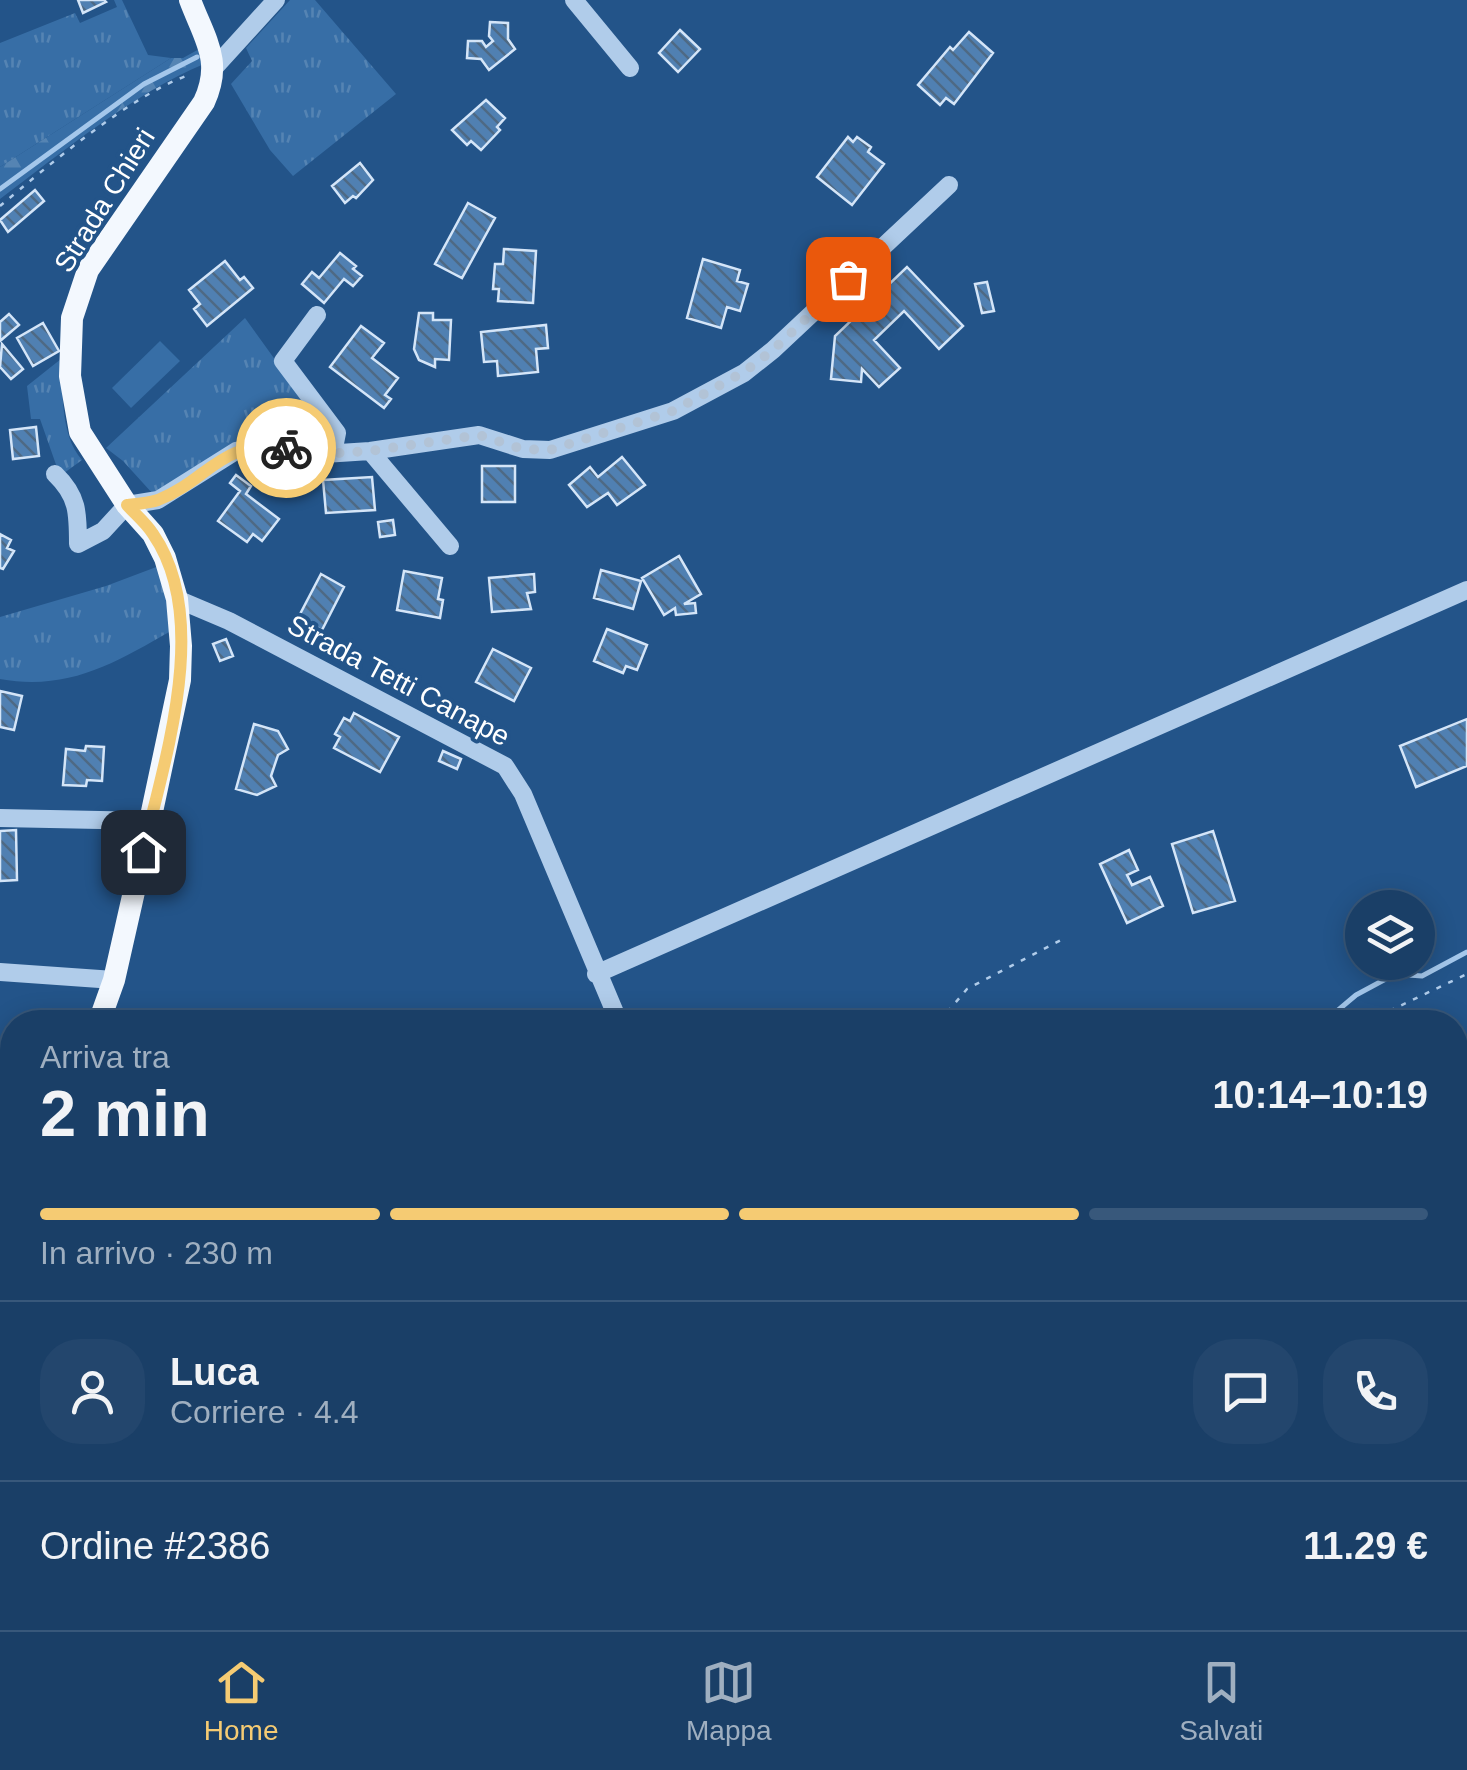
<!DOCTYPE html>
<html lang="it">
<head>
<meta charset="utf-8">
<style>
	body { margin:0; font-family:Helvetica,sans-serif; background:#23466d; color:#f1f3f6; height:100vh; display:flex; flex-direction:column; font-size:38px; white-space:nowrap }
	* { box-sizing:border-box; margin:0 }
	p { font-size:32px; color:#9fafc0 }
	.icon { flex:none; width:55px; height:55px; fill:none; stroke:currentColor; stroke-width:2; stroke-linecap:round; stroke-linejoin:round }
	.map { position:relative; flex:1; overflow:hidden }
	.details { position:absolute; left:0px; top:1010px; width:1468px; height:620px; display:flex; flex-direction:column; background:#1a3f67; border-radius:40px 40px 0 0; box-shadow:0 5px 25px #0003,0 0 0 2px #38587b }
	.details>* { flex:none }
	.fabs { position:absolute; left:1345px; top:890px; display:grid; gap:20px }
	.fabs a { display:grid; place-items:center; width:90px; height:90px; border-radius:50%; background:#1a3f67; box-shadow:0 5px 25px #0003,0 0 0 2px #38587b; font-size:50px }
	.pin { position:absolute; display:grid; place-items:center; width:85px; height:85px; color:#fff; margin:-42px; border-radius:20px; box-shadow:0 5px 15px #0006 }
	.courier { position:absolute; display:grid; place-items:center; width:100px; height:100px; margin:-50px; border:8px solid #f5cb73; border-radius:50%; background:#fff; color:#222; box-shadow:0 2px 12px #0007 }
	.head em { font-style:normal; font-weight:700 }
	.head div { display:flex; flex-direction:column-reverse }
	.head { display:flex; align-items:center; justify-content:space-between; height:170px; padding:0 40px }
	h1 { font-size:65px; font-weight:700; line-height:75px }
	.bar { display:grid; grid-template-columns:repeat(4,1fr); gap:15px 10px; align-content:center; height:120px; padding:0 40px }
	.bar i { height:12px; border-radius:8px; background:#38587b }
	.bar .active { background:#f5cb73 }
	.bar p { grid-column:span 4 }
	.line { display:flex; align-items:center; gap:25px; padding:0 40px; border-top:2px solid #38587b }
	.line div { flex:1 }
	.round { display:grid; place-items:center; flex:none; width:105px; height:105px; border-radius:40px; background:#23466d }
	.tabs { display:flex; justify-content:space-around; align-items:center; height:140px; border-top:2px solid #38587b; background:#1a3f67; font-size:28px; color:#9fafc0 }
	.tabs a { display:grid; justify-items:center; gap:5px }
	.tabs .active { color:#f5cb73 }
	.map>svg:first-child { display:block }
	.grass { fill:url(#grass-tufts) }
	.forest { fill:url(#forest-firs) }
	.green { fill:#376ea6 }
	.lines { fill:none; stroke-linecap:round; stroke-linejoin:round }
	.stream { stroke:#a4c7eb; stroke-width:5 }
	.building { fill:url(#building-back-hatch); stroke:#d4e5f8; stroke-width:2.5 }
	.path { stroke:#b0ccea; stroke-width:2.5; stroke-dasharray:5 8; stroke-linecap:butt }
	.minor { stroke:#b0ccea; stroke-width:18 }
	.major { stroke:#f3f8fe; stroke-width:22 }
	.done { stroke:#b2c3d6; stroke-width:10; stroke-dasharray:0 18 }
	.route { stroke:#f5cb73; stroke-width:12 }
	.labels { text-anchor:middle; stroke-width:8; stroke-linejoin:round; paint-order:stroke }
	.street-label { font-size:28px; fill:#fff; stroke:#235489 }
</style>
</head>
<body>
<div class="map">
<svg width="1467" height="1630" viewBox="0 0 1467 1630">
	<defs>
		<pattern id="grass-tufts" width="24" height="20" patternUnits="userSpaceOnUse" patternTransform="scale(2.5)"><rect width="24" height="20" fill="#376ea6"/><path d="M3 7l-1-3M5 7V3M7 7l1-3M15 17l-1-3M17 17v-4M19 17l1-3" fill="none" stroke="#5584b3"/></pattern>
		<pattern id="forest-firs" width="22" height="20" patternUnits="userSpaceOnUse" patternTransform="scale(2.5)"><rect width="22" height="20" fill="#376ea6"/><path d="M5 1l3.5 6h-7zM16 11l3.5 6h-7z" fill="#5584b3"/></pattern>
		<pattern id="building-back-hatch" width="6" height="6" patternUnits="userSpaceOnUse" patternTransform="scale(2.5)"><rect width="6" height="6" fill="#5080b2"/><path d="M-1 5l2 2M0 0l6 6M5-1l2 2" fill="none" stroke="#4e6984"/></pattern>
	</defs>
	<rect width="100%" height="100%" fill="#235489"/>
	<path class="grass" d="M 114,0 L 122,0 L 148,55 L 171,58 L 0,167 L 0,43 L 75,13 L 80,23 L 117,7 Z
		M 290,0 L 315,0 L 396,94 L 293,176 L 270,150 L 231,84 L 252,61 L 246,48 Z
		M 245,318 L 330,436 L 326,446 L 263,441 L 153,494 L 123,461 L 106,448 Z
		M 61,359 C 63,391 60,435 82,460 L 60,476 L 40,419 L 31,419 L 27,386 Z
		M 159,566 L 168,597 L 171,631 C 113,664 68,691 0,679 L 0,617 L 106,586 Z
		M 12,1522 L 12,1589 L 0,1589 L 0,1546 L 7,1524 Z"/>
	<path class="forest" d="M 201,48 L 204,64 C 134,93 61,153 0,199 L 0,167 L 171,58 L 183,58 Z
		M 642,1618 L 800,1618 L 801,1630 L 639,1630 Z"/>
	<path class="green" d="M 160,341 L 180,361 L 131,408 L 112,388 Z"/>
	<g class="lines">
		<path class="stream" d="M 0,189 L 144,84 L 197,57
			M 1324,1022 L 1356,995 L 1395,974 L 1422,976 L 1467,952
			M 790,1618 L 791,1630"/>
	</g>
	<path class="building" d="M 78,0 L 104,0 L 106,2 L 83,13 Z
		M 490,22 L 508,23 L 508,39 L 515,49 L 489,70 L 481,59 L 467,58 L 468,41 L 482,41 L 486,47 L 493,41 L 489,36 Z
		M 680,30 L 700,49 L 678,72 L 659,53 Z
		M 969,32 L 993,53 L 954,104 L 946,98 L 940,105 L 918,85 L 950,47 L 953,50 Z
		M 486,100 L 505,118 L 497,127 L 500,130 L 481,150 L 471,141 L 467,145 L 452,130 Z
		M 848,137 L 853,142 L 857,137 L 871,147 L 868,152 L 884,164 L 852,205 L 817,177 Z
		M 360,163 L 373,180 L 356,198 L 353,196 L 345,203 L 332,186 Z
		M 35,190 L 44,201 L 8,232 L 0,220 Z
		M 468,203 L 495,218 L 462,278 L 435,264 Z
		M 504,249 L 536,251 L 533,303 L 498,301 L 499,289 L 493,289 L 495,264 L 503,264 Z
		M 340,253 L 356,266 L 353,269 L 362,276 L 353,286 L 344,279 L 324,303 L 302,284 L 312,272 L 319,278 Z
		M 703,259 L 740,270 L 737,281 L 748,284 L 740,311 L 727,307 L 721,328 L 687,318 Z
		M 225,261 L 240,280 L 244,277 L 253,288 L 207,326 L 194,309 L 200,304 L 189,290 Z
		M 907,267 L 963,326 L 939,349 L 904,311 L 874,340 L 900,368 L 879,387 L 862,369 L 861,382 L 831,379 L 835,336 Z
		M 987,282 L 994,311 L 982,313 L 975,284 Z
		M 419,313 L 433,313 L 433,320 L 451,320 L 449,360 L 435,359 L 435,367 L 419,360 L 414,349 Z
		M 9,314 L 19,325 L 0,341 L 0,322 Z
		M 43,323 L 59,351 L 33,366 L 17,338 Z
		M 546,325 L 548,348 L 536,349 L 538,372 L 498,376 L 497,361 L 484,362 L 481,332 Z
		M 361,326 L 384,343 L 372,358 L 398,378 L 385,395 L 391,399 L 384,408 L 330,367 Z
		M 2,344 L 23,369 L 11,379 L 0,367 Z
		M 36,427 L 39,456 L 13,459 L 10,430 Z
		M 622,457 L 645,485 L 617,505 L 608,493 L 587,507 L 569,485 L 590,467 L 598,477 Z
		M 482,466 L 515,466 L 515,502 L 482,502 Z
		M 236,475 L 251,486 L 246,494 L 279,519 L 262,541 L 253,534 L 247,542 L 218,521 L 240,491 L 230,483 Z
		M 372,477 L 375,510 L 326,513 L 323,480 Z
		M 393,520 L 395,535 L 380,537 L 378,522 Z
		M 0,534 L 11,540 L 7,548 L 14,551 L 3,569 L 0,568 Z
		M 679,556 L 701,594 L 684,604 L 695,603 L 696,613 L 676,615 L 675,608 L 664,615 L 642,578 Z
		M 601,570 L 641,581 L 633,609 L 594,598 Z
		M 404,571 L 442,578 L 438,599 L 443,600 L 440,618 L 397,610 Z
		M 321,574 L 344,587 L 322,630 L 298,618 Z
		M 534,574 L 535,592 L 527,593 L 531,609 L 492,612 L 489,578 Z
		M 607,629 L 647,645 L 637,670 L 626,666 L 623,673 L 594,661 Z
		M 226,639 L 233,656 L 220,661 L 213,644 Z
		M 493,649 L 531,668 L 514,701 L 476,682 Z
		M 0,691 L 22,696 L 14,730 L 0,727 Z
		M 354,713 L 399,737 L 380,772 L 334,748 L 340,737 L 335,734 L 344,718 L 350,721 Z
		M 1467,719 L 1467,766 L 1416,787 L 1400,746 Z
		M 254,724 L 278,731 L 288,749 L 278,755 L 271,776 L 276,786 L 257,795 L 236,789 Z
		M 86,746 L 104,747 L 102,781 L 87,780 L 86,786 L 63,785 L 66,749 L 85,751 Z
		M 443,751 L 461,759 L 457,769 L 439,761 Z
		M 16,830 L 17,880 L 0,881 L 0,831 Z
		M 1213,831 L 1235,901 L 1193,913 L 1172,844 Z
		M 1129,850 L 1138,870 L 1127,875 L 1132,885 L 1150,877 L 1163,906 L 1127,923 L 1100,864 Z
		M 0,1354 L 12,1354 L 12,1366 L 0,1366 Z"/>
	<g class="lines">
		<path class="path" d="M 0,206 C 49,165 131,95 189,75
			M 939,1022 L 967,989 L 1065,938
			M 1366,1022 L 1467,974
			M 0,1297 L 12,1297
			M 0,1399 L 12,1393
			M 0,1531 L 4,1520"/>
		<path class="minor" d="M 574,0 L 630,68
			M 215,67 L 276,0
			M 317,315 L 283,361 L 337,433 L 333,453
			M 370,451 L 450,546
			M 55,474 C 78,496 78,513 78,544 L 103,531 L 127,505 L 158,500 L 236,451 L 268,446 L 324,454 L 370,451 L 479,435 L 523,449 L 550,450 L 673,411 L 744,373 L 773,350 L 949,185
			M 177,599 L 229,621 L 505,766 L 523,794 L 619,1022
			M 0,818 L 150,821
			M 0,972 L 114,980
			M 596,974 L 1467,590
			M 1455,1584 L 1467,1578
			M 967,1618 L 968,1630
			M 1080,1630 L 1097,1618"/>
		<path class="major" d="M 99,1022 L 114,980 L 150,821 L 180,680 L 181,646 L 177,599 L 165,558 L 153,534 L 127,505 L 80,432 L 70,376 L 72,318 L 88,270 L 204,102 C 223,61 205,40 190,0
			M 0,1163 L 12,1147"/>
	</g>
	<g class="lines">
		<path class="done" d="M 286,448 L 324,454 L 370,451 L 479,435 L 522,449 L 550,450 L 673,411 L 744,372 L 773,350 L 848,279"/>
		<path class="route" d="M 143,852 C 164,761 212,619 153,534 C 146,523 135,514 127,505 C 137,504 149,503 158,500 C 210,479 221,439 286,448"/>
	</g>
	<g class="labels">
		<g class="street-label">
			<text transform="translate(104 200) rotate(-58)" y="10">Strada Chieri</text>
			<text transform="translate(399 680) rotate(28)" y="10">Strada Tetti Canape</text>
		</g>
	</g>
</svg>
<div class="fabs">
<a><svg class="icon" aria-label="layers" viewBox="0 0 24 24"><path d="M12 4l9 5-9 5-9-5zM3 14l9 5 9-5"/></svg></a>
</div>
<div class="pin" style="left:848px;top:279px;background:#ea580c"><svg class="icon" aria-label="bag" viewBox="0 0 24 24"><path d="M5 8h14l-1 12H6zM9 8a3 3 0 0 1 6 0"/></svg></div>
<div class="pin" style="left:143px;top:852px;background:#1f2937"><svg class="icon" aria-label="home" viewBox="0 0 24 24"><path d="M3 11l9-7 9 7M6 9v11h12V9"/></svg></div>
<div class="courier" style="left:286px;top:448px"><svg class="icon" aria-label="bike" viewBox="0 0 24 24"><circle cx="6" cy="16" r="4"/><circle cx="18" cy="16" r="4"/><path d="M6 16l4-8h5l3 8M10 8l3 8H6M13 5h3"/></svg></div>
<section class="details">
<div class="head"><div><h1>2 min</h1><p>Arriva tra</p></div><em>10:14–10:19</em></div>
<div class="bar"><i class="active"></i><i class="active"></i><i class="active"></i><i></i><p>In arrivo · 230 m</p></div>
<div class="line" style="height:180px"><a class="round"><svg class="icon" aria-label="person" viewBox="0 0 24 24"><circle cx="12" cy="8" r="4"/><path d="M4 21q1-7 8-7t8 7"/></svg></a><div><b>Luca</b><p>Corriere · 4.4</p></div><a class="round"><svg class="icon" aria-label="chat" viewBox="0 0 24 24"><path d="M4 5h16v11H9l-5 4z"/></svg></a><a class="round"><svg class="icon" aria-label="phone" viewBox="0 0 24 24"><path d="M5 4h4l2 5-3 2q2 4 5 5l2-3 5 2v4C11 20 4 13 5 4z"/></svg></a></div>
<div class="line" style="height:130px"><div>Ordine #2386</div><b>11.29 €</b></div>
</section>
</div>
<nav class="tabs">
<a class="active"><svg class="icon" aria-label="home" viewBox="0 0 24 24"><path d="M3 11l9-7 9 7M6 9v11h12V9"/></svg>Home</a>
<a><svg class="icon" aria-label="map" viewBox="0 0 24 24"><path d="M3 6l6-2 6 2 6-2v14l-6 2-6-2-6 2zM9 4v14M15 6v14"/></svg>Mappa</a>
<a><svg class="icon" aria-label="saved" viewBox="0 0 24 24"><path d="M7 4h10v16l-5-4-5 4z"/></svg>Salvati</a>
</nav>
</body>
</html>
